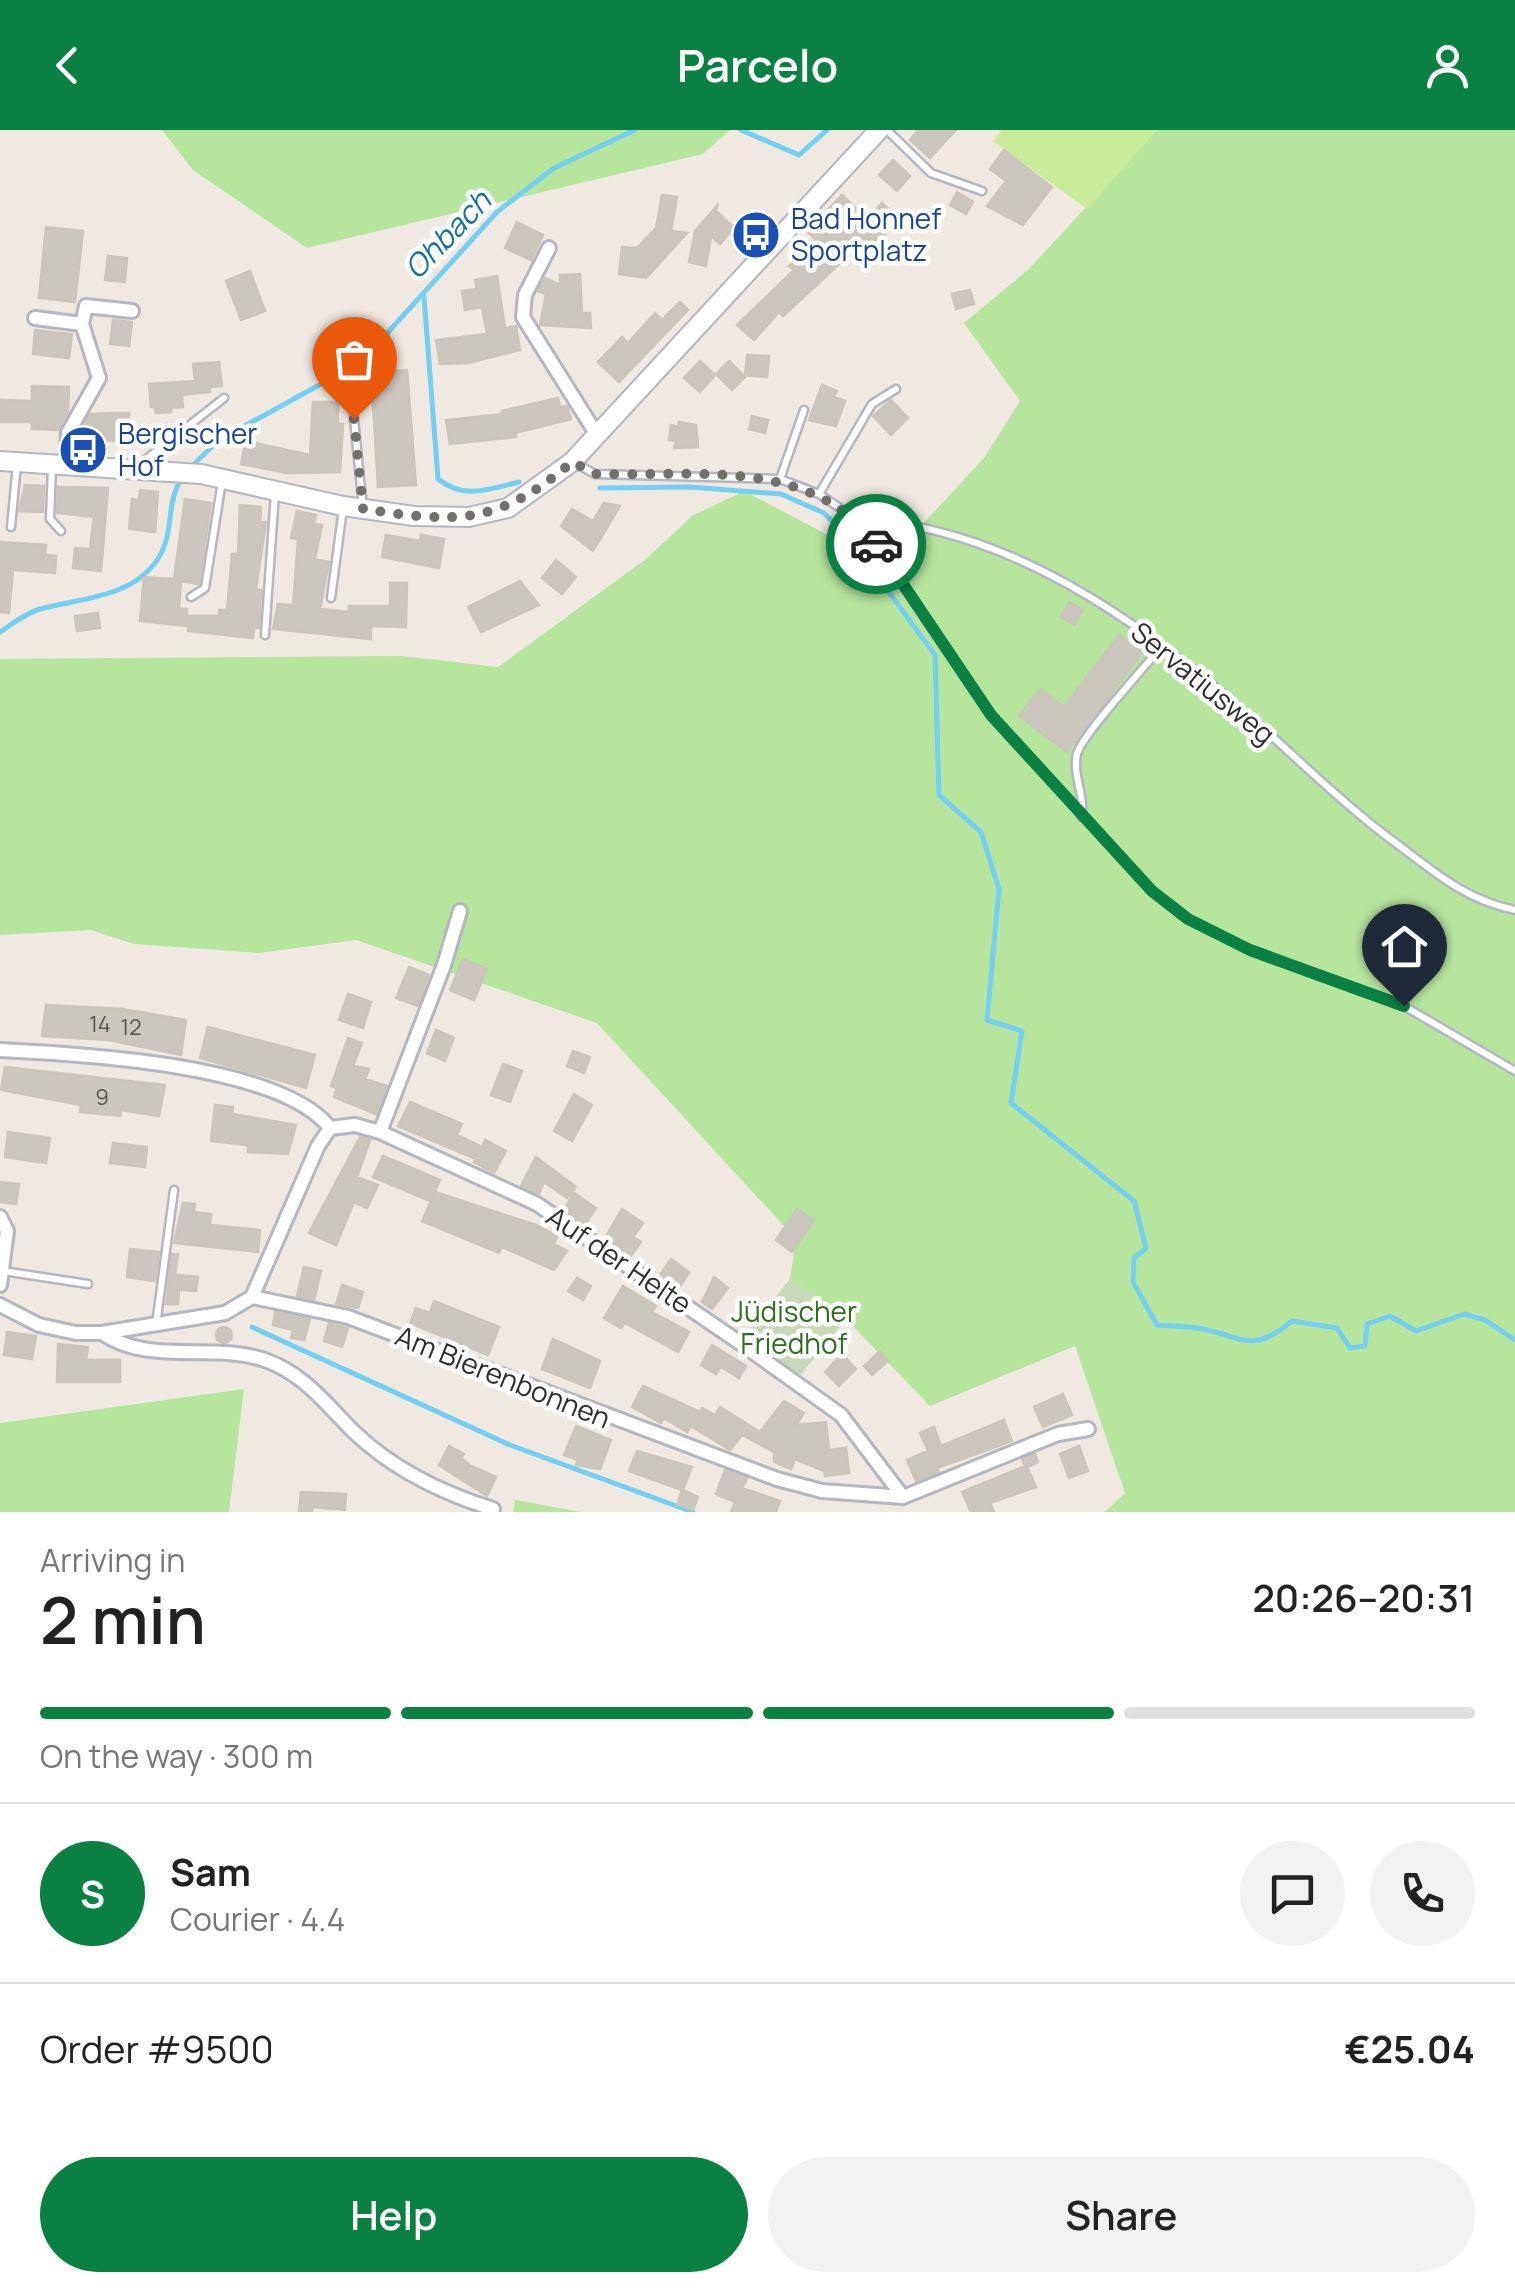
<!DOCTYPE html>
<html lang="en">
<head>
<meta charset="utf-8">
<style>
	body { margin:0; font-family:Manrope,sans-serif; background:#f2f2f2; color:#222; height:100vh; display:flex; flex-direction:column; font-size:38px; white-space:nowrap }
	* { box-sizing:border-box; margin:0 }
	p { font-size:32px; color:#767676 }
	.icon { flex:none; width:55px; height:55px; fill:none; stroke:currentColor; stroke-width:2; stroke-linecap:round; stroke-linejoin:round }
	.map { position:relative; height:1382px; overflow:hidden }
	.drawer { display:flex; flex-direction:column; background:#fff; flex:1 }
	.drawer>* { flex:none }
	.pin { position:absolute; display:grid; place-items:center; width:85px; height:85px; color:#fff; margin:-102px -42px; border-radius:50% 50% 50% 0; rotate:-45deg; box-shadow:0 0 10px #0007 }
	.pin .icon { rotate:45deg }
	.courier { position:absolute; display:grid; place-items:center; width:100px; height:100px; margin:-50px; border:8px solid #0b8043; border-radius:50%; background:#fff; color:#222; box-shadow:0 2px 12px #0007 }
	.overview em { font-style:normal; font-weight:600 }
	.overview div { display:flex; flex-direction:column-reverse }
	.overview { display:flex; align-items:center; justify-content:space-between; height:170px; padding:0 40px }
	h1 { font-size:65px; font-weight:600; line-height:75px }
	.bar { display:grid; grid-template-columns:repeat(4,1fr); gap:15px 10px; align-content:center; height:120px; padding:0 40px }
	.bar i { height:12px; border-radius:8px; background:#e0e0e0 }
	.bar .active { background:#0b8043 }
	.bar p { grid-column:span 4 }
	.line { display:flex; align-items:center; gap:25px; padding:0 40px; border-top:2px solid #e0e0e0 }
	.line div { flex:1 }
	.round { display:grid; place-items:center; flex:none; width:105px; height:105px; border-radius:52px; background:#f2f2f2 }
	.cta { display:flex; gap:20px; margin-top:auto; padding:20px 40px }
	.cta a { flex:1; height:115px; border-radius:60px; background:#0b8043; color:#fff; font-size:40px; font-weight:600; line-height:115px; text-align:center }
	.cta a+a { background:#f2f2f2; color:#222 }
	header { display:flex; justify-content:space-between; align-items:center; height:130px; padding:0 40px; background:#0b8043; color:#fff; font-size:45px; font-weight:600 }
	.map>svg:first-child { display:block }
	.green { fill:#b6e59e }
	.cemetery { fill:#c8d9b8 }
	.pitch { fill:#c9ec9a }
	.lines { fill:none; stroke-linecap:round; stroke-linejoin:round }
	.stream { stroke:#75cff0; stroke-width:5 }
	.building { fill:#cbc7bf; stroke:#cbc5ba; stroke-width:2.5 }
	.lane-casing { stroke:#b4b7c1; stroke-width:11 }
	.street-casing { stroke:#b4b7c1; stroke-width:18 }
	.secondary-casing { stroke:#b4b7c1; stroke-width:22 }
	.lane { stroke:#fff; stroke-width:6 }
	.street { stroke:#fff; stroke-width:12 }
	.secondary { stroke:#fff; stroke-width:18 }
	.done { stroke:#726f6d; stroke-width:10; stroke-dasharray:0 18 }
	.route { stroke:#0b8043; stroke-width:12 }
	.labels { text-anchor:middle; stroke-width:9; stroke-linejoin:round; paint-order:stroke }
	.number-label { font-size:22px; fill:#555452 }
	.transit-label { font-size:28px; fill:#164399; stroke:#fff; text-anchor:start }
	.street-label { font-size:28px; fill:#2e2e2e; stroke:#fff }
	.park-label { font-size:28px; fill:#2c6e1b; stroke:#fff }
	.water-label { font-size:30px; font-style:italic; fill:#0d6fa3; stroke:#fff }
</style>
</head>
<body>
<header><svg class="icon" aria-label="back" viewBox="0 0 24 24"><path d="M15 5l-7 7 7 7"/></svg>Parcelo<svg class="icon" aria-label="person" viewBox="0 0 24 24"><circle cx="12" cy="8" r="4"/><path d="M4 21q1-7 8-7t8 7"/></svg></header>
<div class="map">
<svg width="1515" height="1382" viewBox="0 0 1515 1382">
	<rect width="100%" height="100%" fill="#efe9e1"/>
	<path class="green" d="M 162,0 L 730,0 L 703,24 L 307,118 L 193,40 Z
		M 1157,0 L 1515,0 L 1515,1382 L 1105,1382 L 1125,1363 L 1075,1216 L 930,1276 L 846,1189 L 790,1149 L 796,1109 L 597,893 L 356,810 L 259,823 L 134,814 L 91,800 L 0,805 L 0,529 L 402,526 L 498,537 L 646,429 L 692,386 L 744,361 L 885,435 L 984,328 L 1020,271 L 964,193 L 1029,139 Z
		M 244,1259 L 229,1382 L 0,1382 L 0,1293 Z
		M 515,1370 L 581,1382 L 513,1382 Z"/>
	<path class="cemetery" d="M 790,1149 L 846,1189 L 798,1248 L 743,1207 Z"/>
	<path class="pitch" d="M 1001,0 L 1157,0 L 1087,79 L 993,11 Z"/>
	<g class="lines">
		<path class="stream" d="M 741,0 L 799,25 L 827,0
			M 424,167 L 438,349 C 464,370 489,359 519,352
			M 190,338 L 219,310 L 361,232 L 497,82 L 554,38 L 635,0
			M 600,358 L 690,357 L 781,364 L 824,383 L 850,409 L 935,525 L 939,665 L 981,702 L 999,759 L 987,890 L 1022,901 L 1011,973 L 1134,1071 L 1146,1118 L 1134,1128 L 1133,1152 L 1157,1195 C 1170,1196 1184,1196 1197,1198 C 1242,1205 1250,1226 1292,1191 L 1337,1198 L 1350,1218 L 1365,1216 L 1367,1194 L 1390,1186 L 1416,1201 L 1464,1184 L 1485,1190 L 1515,1210
			M 0,502 C 12,494 26,483 40,479 C 81,468 134,468 159,427 C 175,402 165,370 183,347
			M 252,1197 L 510,1315 L 693,1382"/>
	</g>
	<path class="building" d="M 918,0 L 956,0 L 930,28 L 910,10 Z
		M 1004,20 L 1052,57 L 1023,95 L 987,76 L 1006,51 L 990,39 Z
		M 893,30 L 910,46 L 897,61 L 879,45 Z
		M 957,62 L 973,72 L 966,84 L 950,75 Z
		M 662,65 L 677,67 L 671,101 L 687,103 L 646,148 L 619,144 L 622,117 L 637,118 L 656,98 Z
		M 842,65 L 867,89 L 882,73 L 901,90 L 855,132 L 849,125 L 783,186 L 779,182 L 754,210 L 737,195 L 794,140 L 789,136 L 816,110 L 807,101 Z
		M 717,76 L 716,81 L 734,98 L 720,114 L 711,106 L 706,136 L 689,132 L 695,101 Z
		M 517,92 L 543,105 L 531,130 L 505,118 Z
		M 46,97 L 83,101 L 75,172 L 39,168 Z
		M 108,126 L 127,128 L 125,152 L 105,150 Z
		M 250,141 L 265,181 L 241,190 L 226,151 Z
		M 580,144 L 582,183 L 590,183 L 591,198 L 540,195 L 546,164 L 538,161 L 545,148 L 560,155 L 560,145 Z
		M 497,146 L 505,198 L 516,196 L 520,220 L 468,233 L 440,234 L 436,210 L 487,204 L 482,177 L 465,180 L 462,161 L 477,159 L 475,150 Z
		M 970,160 L 974,174 L 956,179 L 952,164 Z
		M 680,172 L 688,180 L 619,252 L 598,232 L 622,207 L 628,213 L 655,183 L 662,190 Z
		M 113,190 L 132,192 L 129,216 L 110,214 Z
		M 35,200 L 72,204 L 69,228 L 33,224 Z
		M 747,225 L 769,226 L 767,247 L 745,245 Z
		M 700,231 L 715,245 L 700,262 L 684,248 Z
		M 729,231 L 745,247 L 732,260 L 716,244 Z
		M 219,232 L 222,256 L 210,257 L 210,262 L 182,265 L 183,277 L 171,278 L 171,282 L 156,283 L 155,277 L 151,277 L 149,254 L 195,251 L 193,234 Z
		M 407,240 L 416,355 L 378,357 L 371,242 Z
		M 822,255 L 837,261 L 834,267 L 845,271 L 836,296 L 809,290 Z
		M 32,256 L 69,257 L 68,282 L 59,300 L 32,299 L 32,292 L 0,292 L 0,270 L 32,271 Z
		M 558,268 L 560,277 L 567,276 L 571,289 L 515,303 L 516,307 L 450,314 L 446,290 L 503,284 L 502,281 Z
		M 891,270 L 908,288 L 891,305 L 873,286 Z
		M 313,272 L 338,272 L 338,294 L 343,294 L 340,342 L 286,343 L 241,334 L 246,311 L 310,325 Z
		M 114,283 L 129,283 L 129,311 L 86,310 L 86,300 L 81,300 L 90,284 Z
		M 752,286 L 768,290 L 765,303 L 749,299 Z
		M 679,292 L 696,295 L 698,317 L 674,318 L 676,311 L 669,310 L 671,295 L 678,297 Z
		M 25,355 L 44,356 L 43,382 L 19,381 Z
		M 58,357 L 108,358 L 101,441 L 73,438 L 75,418 L 90,419 L 94,387 L 57,383 Z
		M 140,360 L 158,362 L 155,402 L 129,399 L 132,369 L 139,370 Z
		M 185,369 L 211,373 L 199,454 L 181,451 L 179,479 L 187,479 L 187,496 L 140,491 L 144,447 L 174,449 Z
		M 604,373 L 620,376 L 593,421 L 561,396 L 572,379 L 593,391 Z
		M 240,375 L 261,377 L 260,392 L 266,392 L 256,459 L 261,460 L 259,498 L 254,498 L 253,508 L 188,501 L 188,486 L 219,486 L 219,480 L 227,480 L 232,424 L 238,424 Z
		M 297,381 L 316,385 L 314,394 L 322,395 L 315,429 L 329,432 L 320,479 L 349,482 L 349,476 L 390,476 L 390,453 L 407,453 L 406,497 L 371,496 L 371,509 L 273,499 L 278,474 L 293,475 L 298,409 L 291,408 Z
		M 386,405 L 420,411 L 421,405 L 444,409 L 439,438 L 382,427 Z
		M 0,412 L 46,415 L 45,425 L 56,426 L 55,443 L 13,440 L 9,483 L 0,482 Z
		M 556,430 L 576,447 L 562,464 L 542,448 Z
		M 520,451 L 539,475 L 481,502 L 468,477 Z
		M 1069,472 L 1083,480 L 1074,495 L 1061,487 Z
		M 98,483 L 100,498 L 77,501 L 75,486 Z
		M 1119,505 L 1142,523 L 1067,622 L 1019,586 L 1040,559 L 1064,577 Z
		M 463,829 L 487,839 L 474,870 L 450,860 Z
		M 409,837 L 429,845 L 418,876 L 396,868 Z
		M 348,864 L 371,872 L 363,898 L 339,890 Z
		M 46,875 L 123,879 L 186,890 L 181,925 L 109,910 L 42,906 Z
		M 208,897 L 315,925 L 306,958 L 200,928 Z
		M 436,900 L 454,908 L 445,931 L 427,923 Z
		M 348,908 L 362,913 L 353,936 L 369,939 L 365,949 L 387,956 L 376,984 L 334,967 L 337,958 L 331,956 Z
		M 573,921 L 590,927 L 584,943 L 567,936 Z
		M 503,934 L 522,941 L 510,972 L 491,965 Z
		M 5,937 L 165,955 L 159,986 L 121,980 L 120,986 L 80,982 L 81,975 L 1,960 Z
		M 574,964 L 592,975 L 572,1011 L 554,1001 Z
		M 410,972 L 462,994 L 457,1005 L 482,1017 L 485,1010 L 506,1021 L 494,1043 L 474,1032 L 476,1029 L 398,996 Z
		M 215,975 L 233,977 L 232,984 L 296,995 L 288,1024 L 248,1022 L 248,1015 L 211,1011 Z
		M 8,1002 L 50,1008 L 46,1033 L 5,1027 Z
		M 360,1007 L 370,1010 L 357,1047 L 378,1055 L 367,1078 L 354,1072 L 336,1115 L 309,1103 Z
		M 113,1013 L 147,1017 L 145,1037 L 110,1033 Z
		M 383,1026 L 440,1050 L 430,1071 L 373,1047 Z
		M 536,1027 L 576,1057 L 567,1068 L 544,1052 L 539,1064 L 521,1056 Z
		M 0,1052 L 19,1054 L 16,1074 L 0,1072 Z
		M 435,1062 L 536,1095 L 557,1106 L 554,1114 L 567,1121 L 554,1140 L 502,1117 L 499,1123 L 422,1091 Z
		M 574,1063 L 596,1078 L 585,1095 L 564,1080 Z
		M 183,1073 L 195,1074 L 194,1082 L 211,1084 L 210,1095 L 260,1100 L 258,1122 L 174,1113 Z
		M 622,1079 L 643,1093 L 633,1107 L 641,1112 L 631,1126 L 605,1108 Z
		M 797,1079 L 814,1090 L 792,1122 L 776,1110 Z
		M 130,1119 L 159,1122 L 155,1151 L 127,1147 Z
		M 172,1124 L 178,1124 L 175,1145 L 198,1147 L 196,1161 L 179,1160 L 178,1174 L 166,1174 Z
		M 671,1129 L 689,1142 L 679,1158 L 660,1145 Z
		M 304,1137 L 321,1141 L 314,1170 L 297,1166 Z
		M 714,1147 L 728,1158 L 712,1179 L 702,1172 Z
		M 577,1148 L 591,1156 L 583,1170 L 568,1161 Z
		M 342,1155 L 363,1162 L 358,1178 L 336,1174 Z
		M 623,1156 L 656,1176 L 652,1182 L 689,1202 L 678,1222 L 625,1193 L 621,1198 L 604,1188 Z
		M 434,1171 L 499,1197 L 488,1225 L 410,1193 L 416,1178 L 430,1183 Z
		M 275,1182 L 310,1189 L 304,1210 L 291,1208 L 293,1200 L 273,1195 Z
		M 329,1193 L 348,1198 L 342,1217 L 324,1211 Z
		M216 1205a8 8 0 1 1 16 0a8 8 0 1 1-16 0Z
		M 7,1202 L 36,1206 L 32,1229 L 4,1225 Z
		M 553,1209 L 600,1231 L 590,1258 L 542,1239 Z
		M 58,1214 L 88,1217 L 86,1230 L 120,1230 L 120,1252 L 57,1252 Z
		M 712,1215 L 746,1236 L 739,1248 L 721,1237 L 716,1244 L 701,1235 Z
		M 880,1221 L 888,1231 L 872,1245 L 864,1236 Z
		M 842,1224 L 856,1239 L 839,1256 L 825,1242 Z
		M 643,1256 L 700,1282 L 702,1278 L 715,1285 L 720,1277 L 760,1302 L 784,1271 L 804,1283 L 796,1295 L 826,1292 L 829,1320 L 846,1318 L 849,1343 L 825,1346 L 824,1341 L 795,1329 L 791,1339 L 774,1332 L 774,1322 L 742,1305 L 730,1320 L 691,1296 L 687,1302 L 664,1288 L 661,1293 L 632,1277 Z
		M 1063,1264 L 1072,1285 L 1043,1297 L 1034,1277 Z
		M 1004,1290 L 1012,1311 L 937,1338 L 939,1342 L 916,1351 L 907,1330 L 928,1321 L 920,1303 L 934,1297 L 941,1316 Z
		M 576,1296 L 611,1310 L 600,1339 L 576,1335 L 578,1330 L 564,1325 Z
		M 449,1316 L 464,1324 L 461,1328 L 471,1336 L 496,1347 L 487,1366 L 439,1335 Z
		M 1079,1316 L 1088,1341 L 1069,1348 L 1060,1324 Z
		M 637,1321 L 692,1337 L 683,1360 L 698,1367 L 693,1380 L 677,1374 L 682,1360 L 629,1341 Z
		M 1035,1324 L 1038,1332 L 1027,1337 L 1036,1357 L 990,1373 L 994,1382 L 971,1382 L 962,1362 L 1025,1336 L 1022,1329 Z
		M 725,1340 L 747,1348 L 742,1358 L 780,1371 L 776,1382 L 731,1382 L 735,1372 L 716,1364 Z
		M 301,1362 L 346,1364 L 345,1380 L 312,1377 L 312,1382 L 299,1382 Z"/>
	<g class="lines">
		<g class="lane-casing">
			<path id="lane" d="M 887,0 L 931,43 L 982,61
				M 351,259 L 363,378
				M 575,333 L 595,344 L 780,349 L 819,364 L 858,390 L 991,585 L 1152,761 L 1188,789 L 1250,820 L 1404,876 L 1515,941
				M 140,334 L 224,268
				M 52,336 L 50,389 L 61,401
				M 780,349 L 804,280
				M 819,364 L 872,274 L 896,259
				M 859,390 C 1005,395 1141,492 1247,584 C 1294,625 1335,667 1385,705 C 1429,737 1461,769 1515,780
				M 11,397 L 17,334
				M 191,467 L 205,458 L 222,351
				M 331,468 L 343,378
				M 265,505 L 275,363
				M 1081,687 C 1086,666 1072,646 1077,624 C 1082,605 1145,537 1161,517
				M 3,1141 L 88,1154
				M 156,1195 L 174,1060"/>
		</g>
		<g class="street-casing">
			<path id="street" d="M 549,118 L 525,165 L 523,187 L 597,305
				M 35,188 L 82,194
				M 66,334 L 68,303 L 99,248 L 82,194 L 86,176 L 132,181
				M 0,920 C 80,924 280,934 330,998
				M 380,1002 L 444,835 L 460,781
				M 0,1087 L 7,1101 L 0,1155
				M 252,1167 L 318,1016 L 330,998 L 355,995 L 380,1002 L 537,1074 L 743,1215 L 841,1285 L 903,1367 L 1058,1304 L 1088,1299
				M 0,1175 L 39,1195 L 76,1203 L 102,1203 L 225,1183 L 252,1167 L 348,1187 L 777,1349 L 822,1361 L 903,1367
				M 102,1203 C 150,1236 212,1212 265,1230 C 304,1244 325,1273 353,1301 C 392,1339 442,1363 493,1379"/>
		</g>
		<g class="secondary-casing">
			<path id="secondary" d="M 0,331 L 201,344 L 343,376 L 414,386 L 469,387 L 508,378 L 572,332 L 879,0"/>
		</g>
		<use href="#lane" class="lane"/>
		<use href="#street" class="street"/>
		<use href="#secondary" class="secondary"/>
	</g>
	<g class="lines">
		<path class="done" d="M 354,289 L 363,379 C 457,393 497,396 572,332 L 596,344 C 694,347 810,326 876,414"/>
		<path class="route" d="M 876,414 L 991,585 L 1152,761 L 1188,789 L 1250,820 L 1404,876"/>
	</g>
	<defs>
		<g id="bus-disc" transform="scale(2.5)"><circle r="9.5" fill="#1a4fb4" stroke="#fff"/><path d="M-5-6H5V4H4V6H2V4H-2V6H-4V4H-5ZM-3.5-4V0h7V-4ZM-3.5 1.2v1.5H-2V1.2ZM2 1.2v1.5H3.5V1.2Z" fill="#fff"/></g>
	</defs>
	<g fill-rule="evenodd">
		<use href="#bus-disc" x="756" y="105"/>
		<use href="#bus-disc" x="83" y="320"/>
	</g>
	<g class="labels">
		<g class="number-label">
			<text x="100" y="902">14</text>
			<text x="131" y="905">12</text>
			<text x="102" y="975">9</text>
		</g>
		<g class="transit-label">
			<text x="791" y="99">Bad Honnef<tspan x="791" dy="32">Sportplatz</tspan></text>
			<text x="118" y="314">Bergischer<tspan x="118" dy="32">Hof</tspan></text>
		</g>
		<g class="street-label">
			<text transform="translate(1203 553) rotate(39)" y="10">Servatiusweg</text>
			<text transform="translate(619 1130) rotate(34)" y="10">Auf der Helte</text>
			<text transform="translate(503 1247) rotate(22)" y="10">Am Bierenbonnen</text>
		</g>
		<g class="park-label">
			<text x="794" y="1192">Jüdischer<tspan x="794" dy="32">Friedhof</tspan></text>
		</g>
		<g class="water-label">
			<text transform="translate(448 105) rotate(-46)" y="10">Ohbach</text>
		</g>
	</g>
</svg>
<div class="pin" style="left:354px;top:289px;background:#ea580c"><svg class="icon" aria-label="bag" viewBox="0 0 24 24"><path d="M5 8h14l-1 12H6zM9 8a3 3 0 0 1 6 0"/></svg></div>
<div class="pin" style="left:1404px;top:876px;background:#1f2937"><svg class="icon" aria-label="home" viewBox="0 0 24 24"><path d="M3 11l9-7 9 7M6 9v11h12V9"/></svg></div>
<div class="courier" style="left:876px;top:414px"><svg class="icon" aria-label="car" viewBox="0 0 24 24"><path d="M5 17H2v-5l4-1 3-4h7l3 4 3 1v5h-3M9 17h6M6 11h13"/><circle cx="7" cy="17" r="2"/><circle cx="17" cy="17" r="2"/></svg></div>
</div>
<section class="drawer">
<div class="overview"><div><h1>2 min</h1><p>Arriving in</p></div><em>20:26–20:31</em></div>
<div class="bar"><i class="active"></i><i class="active"></i><i class="active"></i><i></i><p>On the way · 300 m</p></div>
<div class="line" style="height:180px"><b class="round" style="background:#0b8043;color:#fff">S</b><div><b>Sam</b><p>Courier · 4.4</p></div><a class="round"><svg class="icon" aria-label="chat" viewBox="0 0 24 24"><path d="M4 5h16v11H9l-5 4z"/></svg></a><a class="round"><svg class="icon" aria-label="phone" viewBox="0 0 24 24"><path d="M5 4h4l2 5-3 2q2 4 5 5l2-3 5 2v4C11 20 4 13 5 4z"/></svg></a></div>
<div class="line" style="height:130px"><div>Order #9500</div><b>€25.04</b></div>
<div class="cta"><a>Help</a><a>Share</a></div>
</section>
</body>
</html>
